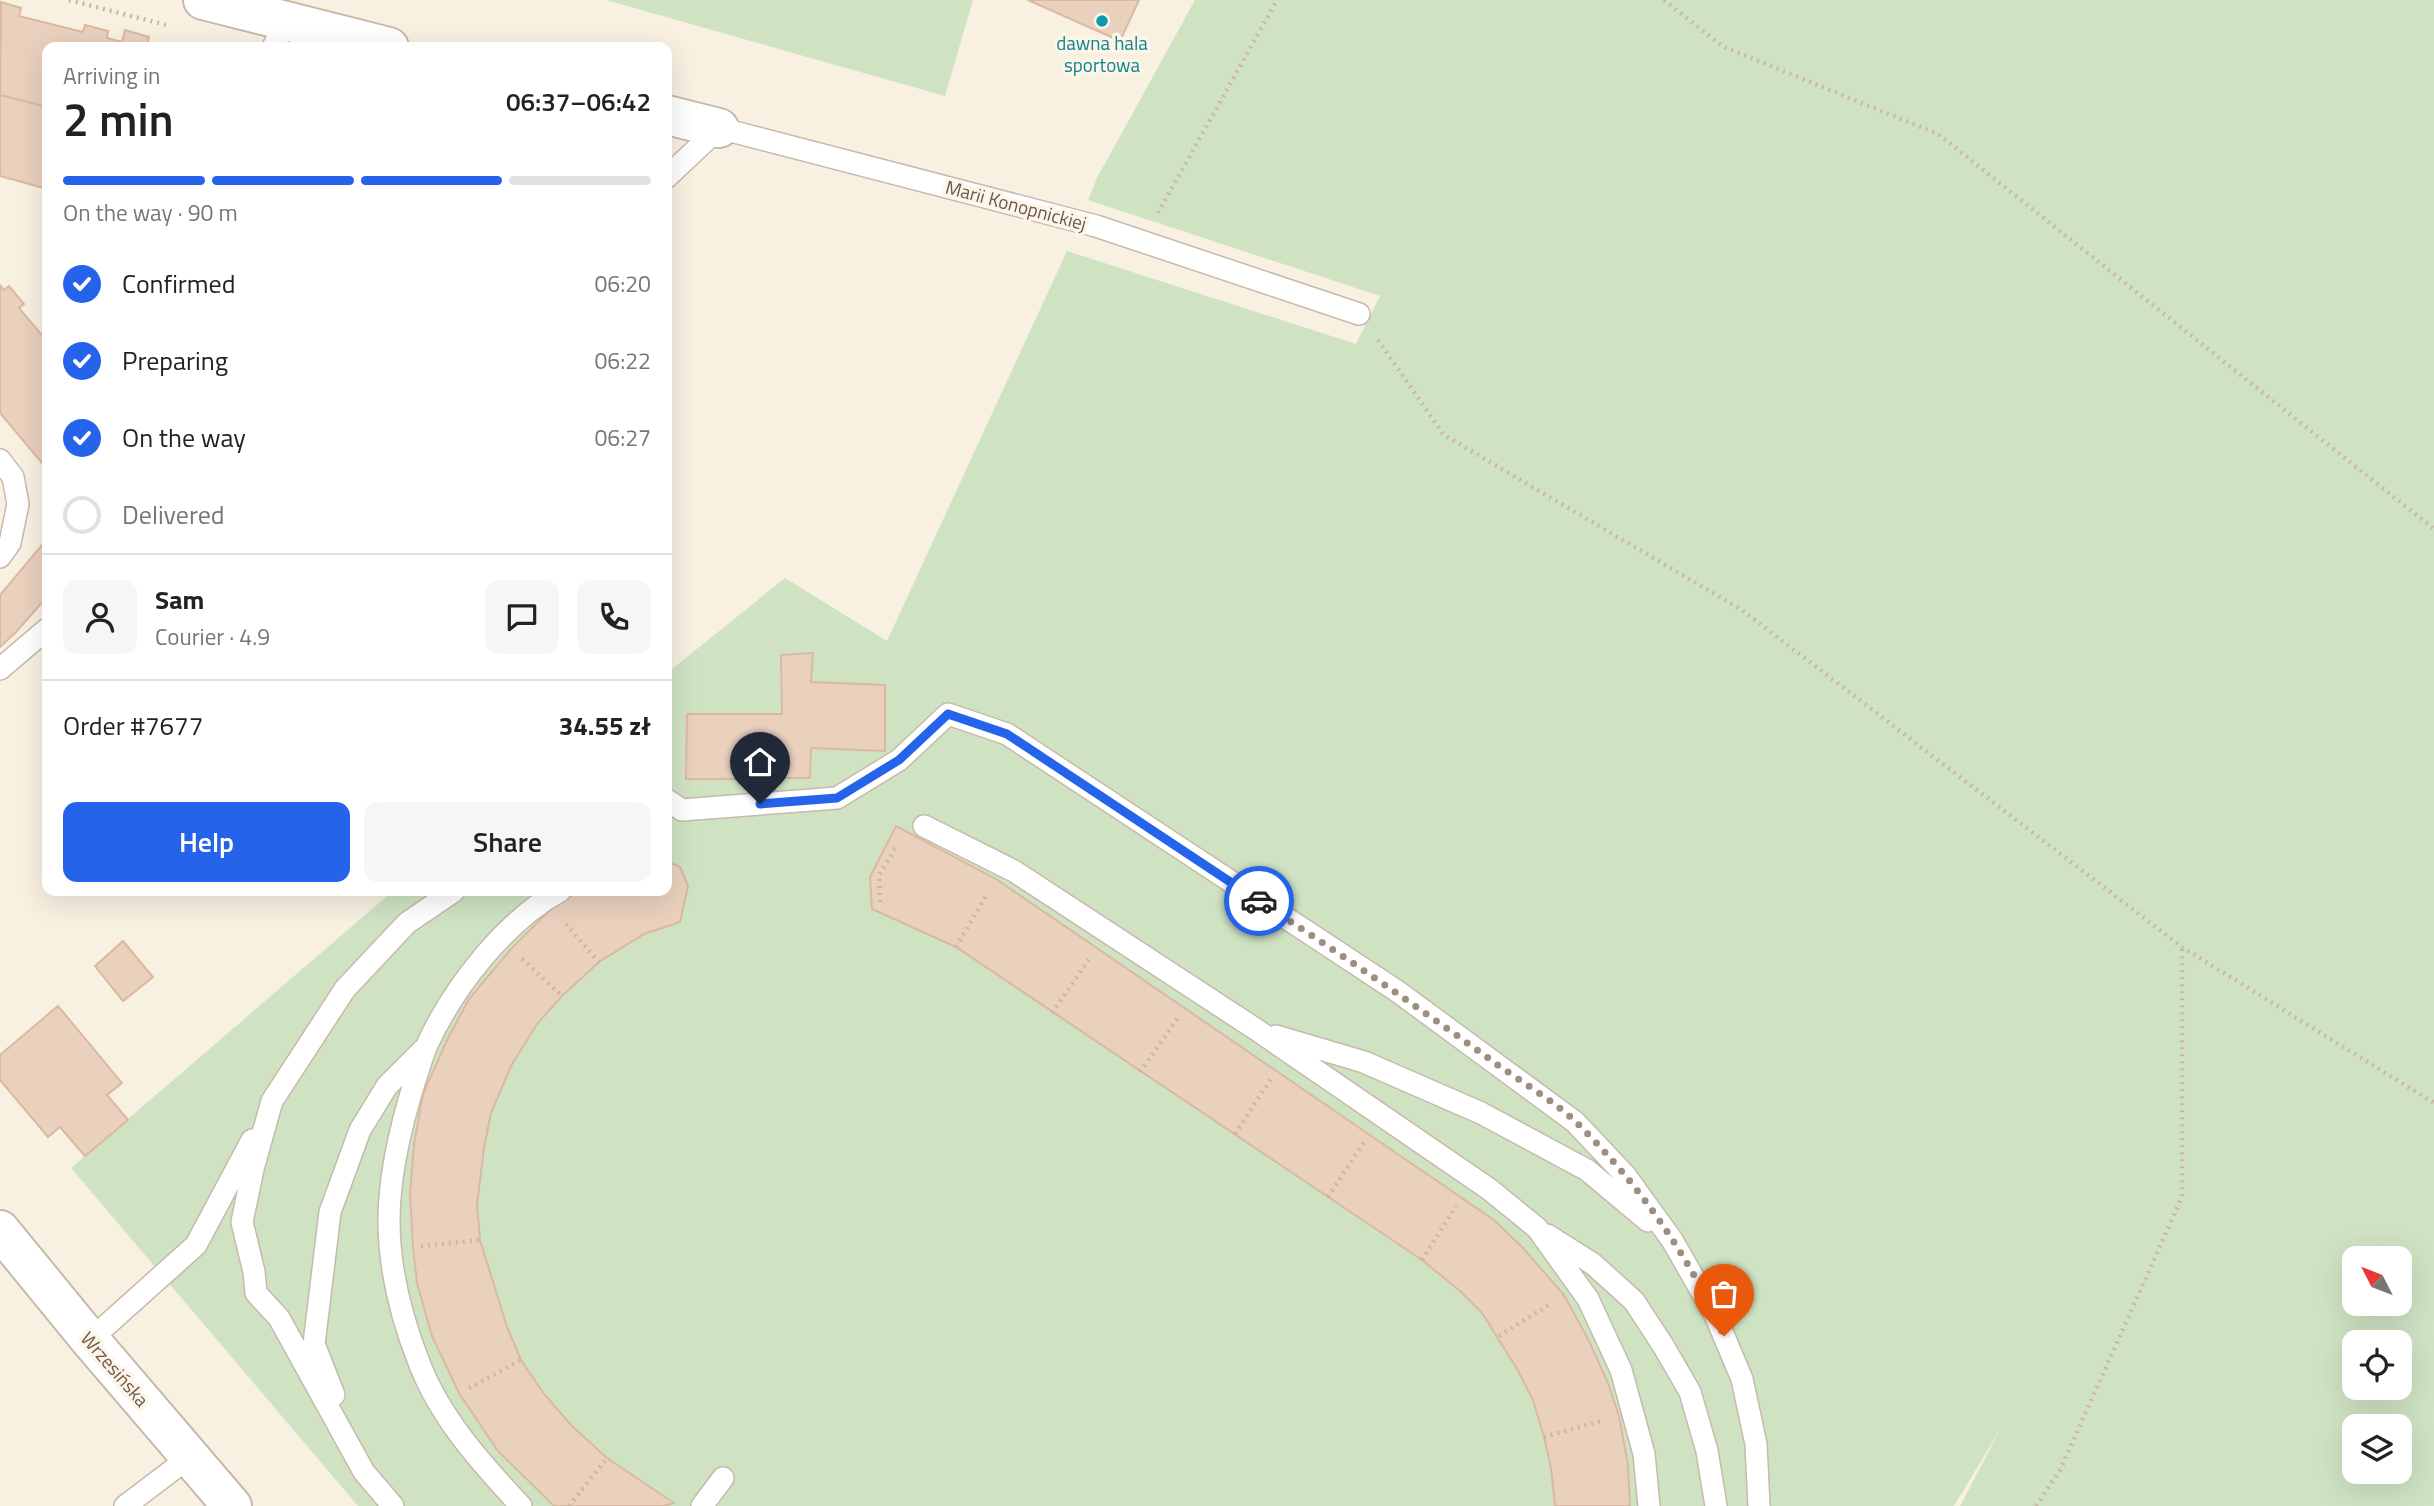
<!DOCTYPE html>
<html lang="en">
<head>
<meta charset="utf-8">
<style>
	body { margin:0; font-family:"Titillium Web",sans-serif; background:#f6f6f6; color:#222; height:100vh; display:flex; flex-direction:column; font-size:26px; white-space:nowrap }
	* { box-sizing:border-box; margin:0 }
	p { font-size:23px; color:#767676 }
	.icon { flex:none; width:38px; height:38px; fill:none; stroke:currentColor; stroke-width:2; stroke-linecap:round; stroke-linejoin:round }
	.map { position:relative; flex:1; overflow:hidden }
	.panel { position:absolute; left:42px; top:42px; width:630px; height:854px; display:flex; flex-direction:column; background:#fff; border-radius:14px; box-shadow:0 7px 28px #0002 }
	.panel>* { flex:none }
	.needle { width:46px; rotate:312deg }
	.fabs { position:absolute; left:2342px; top:1246px; display:grid; gap:14px }
	.fabs a { display:grid; place-items:center; width:70px; height:70px; border-radius:14px; background:#fff; box-shadow:0 7px 28px #0002; font-size:35px }
	.pin { position:absolute; display:grid; place-items:center; width:60px; height:60px; color:#fff; margin:-72px -30px; border-radius:50% 50% 50% 0; rotate:-45deg; box-shadow:0 0 7px #0007 }
	.pin .icon { rotate:45deg }
	.courier { position:absolute; display:grid; place-items:center; width:70px; height:70px; margin:-35px; border:5px solid #2563eb; border-radius:50%; background:#fff; color:#222; box-shadow:0 2px 9px #0007 }
	.overview em { font-style:normal; font-weight:600 }
	.overview div { display:flex; flex-direction:column-reverse }
	.overview { display:flex; align-items:center; justify-content:space-between; height:119px; padding:0 21px }
	h1 { font-size:46px; font-weight:600; line-height:52px }
	.bar { display:grid; grid-template-columns:repeat(4,1fr); gap:10px 7px; align-content:center; height:84px; padding:0 21px }
	.bar i { height:9px; border-radius:5px; background:#e0e0e0 }
	.bar .on { background:#2563eb }
	.bar p { grid-column:span 4 }
	.line { display:flex; align-items:center; gap:18px; padding:0 21px; border-top:2px solid #e0e0e0 }
	.line div { flex:1 }
	.round { display:grid; place-items:center; flex:none; width:74px; height:74px; border-radius:14px; background:#f6f6f6 }
	ol { padding:0 21px; list-style:none }
	li { display:flex; align-items:center; gap:21px; height:77px }
	li p { margin-inline-start:auto }
	li .icon { padding:7px; border-radius:50%; background:#2563eb; color:#fff; stroke-width:4 }
	li:last-child { color:#767676 }
	li i { width:38px; height:38px; border:4px solid #e0e0e0; border-radius:50% }
	.action { display:flex; gap:14px; margin-top:auto; padding:14px 21px }
	.action a { flex:1; height:80px; border-radius:14px; background:#2563eb; color:#fff; font-size:28px; font-weight:600; line-height:80px; text-align:center }
	.action a+a { background:#f6f6f6; color:#222 }
	.map>svg:first-child { display:block }
	.green { fill:#cfe3c3; fill-rule:evenodd }
	.building { fill:#ead1be; stroke:#dab9a0; stroke-width:2 }
	.lines { fill:none; stroke-linecap:round; stroke-linejoin:round }
	.service-casing { stroke:#c7b9ab; stroke-width:24 }
	.minor-casing { stroke:#c7b9ab; stroke-width:42 }
	.tertiary-casing { stroke:#c7b9ab; stroke-width:42 }
	.path { stroke:#ceb5a2; stroke-width:4.5; stroke-dasharray:2 5; stroke-linecap:butt }
	.service { stroke:#fff; stroke-width:21 }
	.minor { stroke:#fff; stroke-width:38 }
	.tertiary { stroke:#fff; stroke-width:38 }
	.done { stroke:#9d8e80; stroke-width:7; stroke-dasharray:0 12.6 }
	.route { stroke:#2563eb; stroke-width:9 }
	.culture-dot { fill:#0f9aa8; stroke:#fcf5e8; stroke-width:2.5 }
	.labels { text-anchor:middle; stroke-width:7; stroke-linejoin:round; paint-order:stroke }
	.culture-label { font-size:19px; fill:#0d838f; stroke:#fcf5e8 }
	.street-label { font-size:19px; fill:#6c594c; stroke:#fcf5e8 }
</style>
</head>
<body>
<div class="map">
<svg width="2434" height="1506" viewBox="0 0 2434 1506">
	<rect width="100%" height="100%" fill="#f8f1e2"/>
	<path class="green" d="M 606,0 L 973,0 L 945,96 Z
		M 1195,0 L 2434,0 L 2434,1506 L 1960,1506 L 2001,1428 L 1954,1506 L 358,1506 L 71,1168 L 393,891 L 667,891 L 667,673 L 785,578 L 887,641 L 1067,251 L 1356,344 L 1380,296 L 1088,200 L 1097,178 ZM 2354,1258 L 2399,1258 L 2399,1304 L 2354,1304 ZM 2354,1342 L 2399,1342 L 2399,1388 L 2354,1388 ZM 2354,1426 L 2399,1426 L 2399,1472 L 2354,1472 Z"/>
	<path class="building" d="M 1028,0 L 1139,0 L 1120,41 Z
		M 1,2 L 21,8 L 19,16 L 83,32 L 85,25 L 108,31 L 107,38 L 122,42 L 125,30 L 149,37 L 146,47 L 47,47 L 47,107 L 0,95 Z
		M 0,95 L 47,107 L 47,189 L 0,176 Z
		M 0,285 L 4,290 L 9,286 L 24,304 L 19,308 L 47,341 L 47,458 L 42,463 L 0,413 Z
		M 47,539 L 47,597 L 16,632 L 0,647 L 0,595 Z
		M 813,653 L 811,682 L 885,685 L 885,751 L 811,748 L 810,778 L 775,778 L 775,793 L 756,792 L 756,779 L 686,779 L 687,714 L 782,714 L 781,655 Z
		M 896,826 L 996,879 L 1494,1220 L 1523,1248 L 1564,1295 L 1588,1339 L 1608,1383 L 1619,1416 L 1628,1465 L 1630,1506 L 1555,1506 L 1551,1468 L 1544,1437 L 1533,1400 L 1516,1367 L 1482,1313 L 1460,1291 L 1422,1260 L 956,947 L 872,909 L 870,877 Z
		M 667,861 L 680,867 L 688,886 L 680,922 L 644,934 L 599,962 L 562,996 L 537,1024 L 511,1066 L 491,1113 L 484,1148 L 477,1205 L 480,1240 L 507,1327 L 521,1360 L 544,1394 L 572,1426 L 607,1458 L 674,1503 L 663,1506 L 554,1506 L 498,1451 L 459,1393 L 432,1336 L 417,1283 L 413,1247 L 410,1193 L 414,1145 L 423,1094 L 448,1038 L 469,999 L 511,949 L 552,908 L 579,891 L 667,891 Z
		M 123,941 L 153,977 L 123,1001 L 95,966 Z
		M 58,1006 L 122,1083 L 107,1095 L 128,1120 L 85,1156 L 60,1127 L 48,1137 L 0,1080 L 0,1055 Z"/>
	<g class="lines">
		<g class="service-casing">
			<path id="service" d="M 273,47 L 286,22
				M 667,177 L 719,128 L 1096,226 L 1359,314
				M 0,460 L 13,477 L 18,504 L 10,543 L 0,557
				M 0,669 L 47,629
				M 667,800 L 682,810 L 837,798 L 899,760 L 948,714 L 1007,734 L 1397,991 L 1575,1122 L 1625,1175 L 1672,1240 L 1715,1315 L 1742,1379 L 1756,1444 L 1759,1506
				M 924,826 L 1014,871 L 1257,1030 L 1489,1189 L 1537,1228 L 1588,1299 L 1621,1370 L 1644,1454 L 1649,1506
				M 1276,1036 L 1364,1062 L 1481,1113 L 1587,1170 L 1648,1221
				M 1547,1235 L 1593,1264 L 1634,1301 L 1664,1347 L 1690,1392 L 1707,1451 L 1716,1506
				M 90,1340 L 196,1245 L 252,1140
				M 334,1395 L 314,1344 L 330,1212 L 360,1130 L 387,1086 L 423,1050
				M 125,1506 L 191,1456
				M 393,1506 L 364,1472 L 279,1318 L 256,1293 L 254,1272 L 242,1222 L 253,1169 L 272,1101 L 345,989 L 407,923 L 454,891
				M 521,1506 C 482,1464 441,1419 420,1365 C 402,1320 389,1269 389,1220 C 389,1173 401,1125 415,1080 C 419,1069 422,1056 427,1045 C 453,988 505,921 560,891
				M 702,1506 L 723,1478"/>
		</g>
		<g class="minor-casing">
			<path id="minor" d="M 203,0 L 389,47
				M 667,115 L 719,128"/>
		</g>
		<g class="tertiary-casing">
			<path id="tertiary" d="M 0,1230 L 90,1340 L 232,1506"/>
		</g>
		<path class="path" d="M 69,0 L 170,26
			M 1664,0 L 1722,46 L 1938,134 L 2434,529
			M 1158,213 L 1277,0
			M 1378,340 L 1444,435 L 1742,610 L 2182,947 L 2434,1103
			M 880,902 L 879,875 L 895,849 L 900,847
			M 566,924 L 599,962
			M 956,947 L 987,894
			M 522,959 L 562,996
			M 1052,1013 L 1089,959
			M 1140,1072 L 1178,1018
			M 1235,1134 L 1271,1079
			M 1328,1197 L 1364,1142
			M 421,1246 L 480,1240
			M 1422,1260 L 1456,1206
			M 1499,1336 L 1552,1303
			M 469,1388 L 521,1360
			M 1544,1437 L 1601,1421
			M 569,1506 L 607,1458
			M 2036,1506 L 2060,1470 L 2182,1197 L 2182,948"/>
		<use href="#service" class="service"/>
		<use href="#minor" class="minor"/>
		<use href="#tertiary" class="tertiary"/>
	</g>
	<g class="lines">
		<path class="done" d="M 1259,901 C 1338,952 1415,1005 1491,1060 C 1518,1080 1553,1100 1577,1123 C 1638,1183 1691,1258 1724,1336"/>
		<path class="route" d="M 760,804 L 837,798 L 899,760 L 948,714 L 1007,734 L 1259,901"/>
	</g>
	<circle class="culture-dot" cx="1102" cy="21" r="7"/>
	<g class="labels">
		<g class="culture-label">
			<text x="1102" y="50">dawna hala<tspan x="1102" dy="22">sportowa</tspan></text>
		</g>
		<g class="street-label">
			<text transform="translate(1016 205) rotate(15)" y="7">Marii Konopnickiej</text>
			<text transform="translate(115 1369) rotate(49)" y="7">Wrzesińska</text>
		</g>
	</g>
</svg>
<div class="fabs">
<a><svg class="needle" viewBox="-14 -14 28 28"><path d="M0-13l5 13h-10z" fill="#e53935"/><path d="M0 13l5-13h-10z" fill="#767676"/></svg></a>
<a><svg class="icon" aria-label="locate" viewBox="0 0 24 24"><circle cx="12" cy="12" r="6"/><path d="M12 2v4M12 18v4M2 12h4M18 12h4"/></svg></a>
<a><svg class="icon" aria-label="layers" viewBox="0 0 24 24"><path d="M12 4l9 5-9 5-9-5zM3 14l9 5 9-5"/></svg></a>
</div>
<div class="pin" style="left:1724px;top:1336px;background:#ea580c"><svg class="icon" aria-label="bag" viewBox="0 0 24 24"><path d="M5 8h14l-1 12H6zM9 8a3 3 0 0 1 6 0"/></svg></div>
<div class="pin" style="left:760px;top:804px;background:#1f2937"><svg class="icon" aria-label="home" viewBox="0 0 24 24"><path d="M3 11l9-7 9 7M6 9v11h12V9"/></svg></div>
<div class="courier" style="left:1259px;top:901px"><svg class="icon" aria-label="car" viewBox="0 0 24 24"><path d="M5 17H2v-5l4-1 3-4h7l3 4 3 1v5h-3M9 17h6M6 11h13"/><circle cx="7" cy="17" r="2"/><circle cx="17" cy="17" r="2"/></svg></div>
<section class="panel">
<div class="overview"><div><h1>2 min</h1><p>Arriving in</p></div><em>06:37–06:42</em></div>
<div class="bar"><i class="on"></i><i class="on"></i><i class="on"></i><i></i><p>On the way · 90 m</p></div>
<ol>
<li><svg class="icon" aria-label="check" viewBox="0 0 24 24"><path d="M5 12l5 5 9-10"/></svg>Confirmed<p>06:20</p></li>
<li><svg class="icon" aria-label="check" viewBox="0 0 24 24"><path d="M5 12l5 5 9-10"/></svg>Preparing<p>06:22</p></li>
<li><svg class="icon" aria-label="check" viewBox="0 0 24 24"><path d="M5 12l5 5 9-10"/></svg>On the way<p>06:27</p></li>
<li><i></i>Delivered</li>
</ol>
<div class="line" style="height:126px"><a class="round"><svg class="icon" aria-label="person" viewBox="0 0 24 24"><circle cx="12" cy="8" r="4"/><path d="M4 21q1-7 8-7t8 7"/></svg></a><div><b>Sam</b><p>Courier · 4.9</p></div><a class="round"><svg class="icon" aria-label="chat" viewBox="0 0 24 24"><path d="M4 5h16v11H9l-5 4z"/></svg></a><a class="round"><svg class="icon" aria-label="phone" viewBox="0 0 24 24"><path d="M5 4h4l2 5-3 2q2 4 5 5l2-3 5 2v4C11 20 4 13 5 4z"/></svg></a></div>
<div class="line" style="height:91px"><div>Order #7677</div><b>34.55 zł</b></div>
<div class="action"><a>Help</a><a>Share</a></div>
</section>
</div>
</body>
</html>
